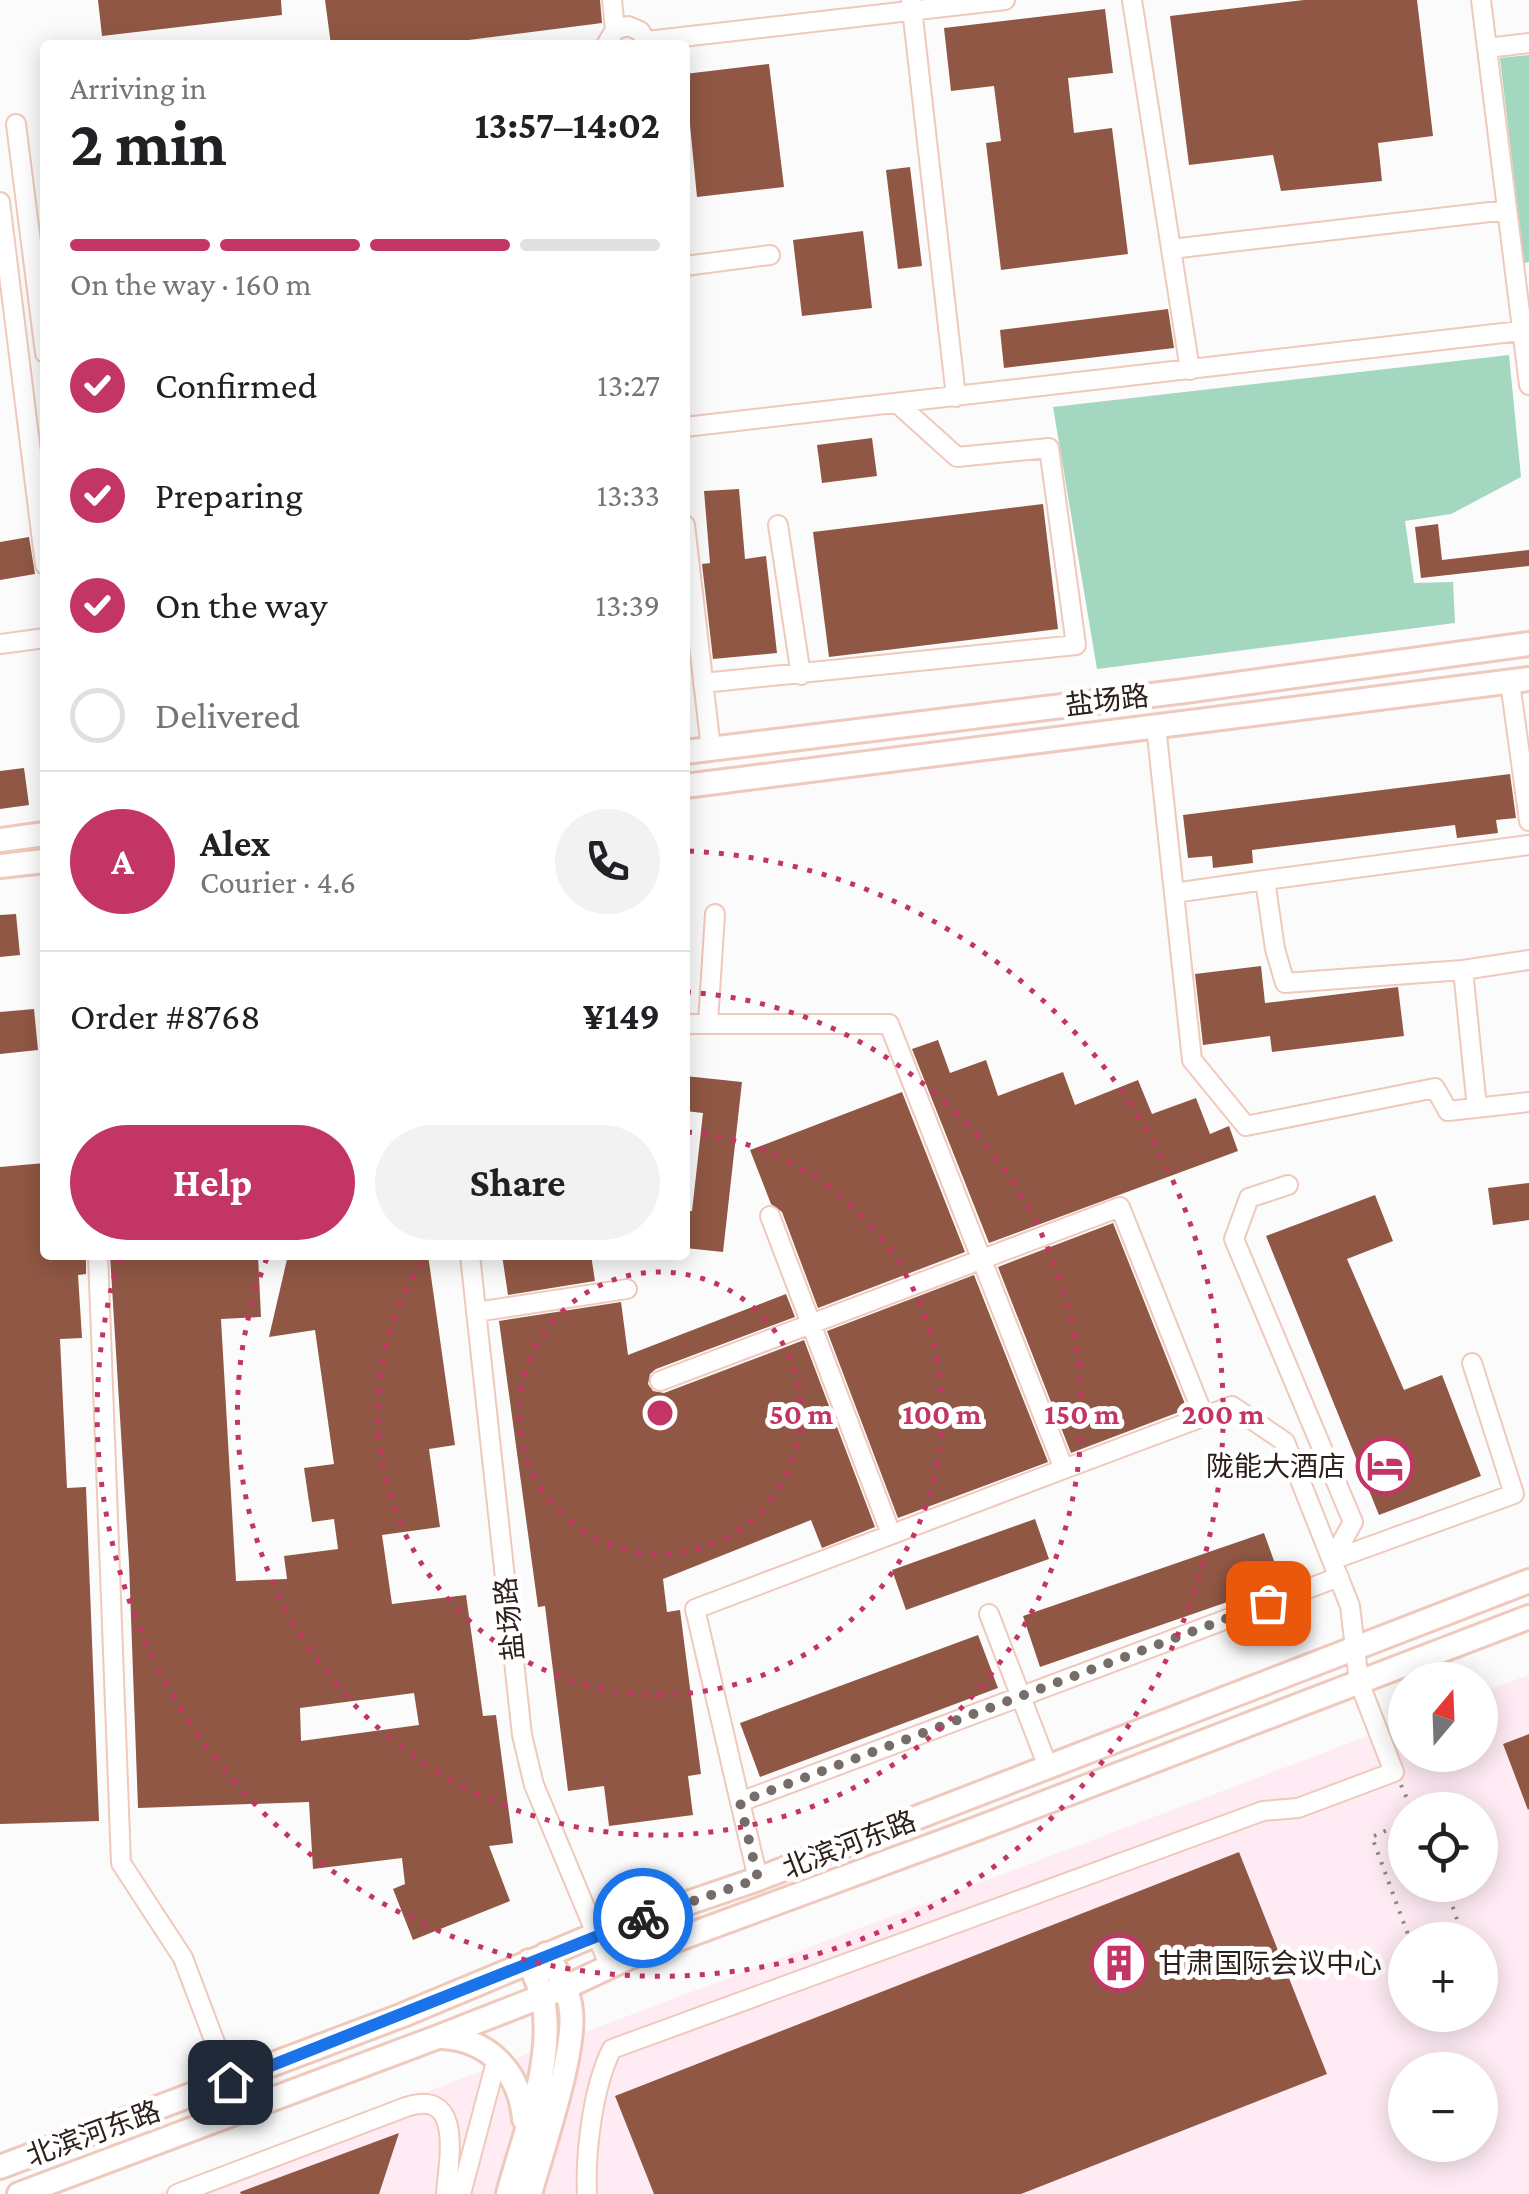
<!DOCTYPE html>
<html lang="en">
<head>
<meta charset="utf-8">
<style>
	body { margin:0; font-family:"Crimson Pro","Noto Sans SC",serif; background:#f2f2f2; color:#202124; height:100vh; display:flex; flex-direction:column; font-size:38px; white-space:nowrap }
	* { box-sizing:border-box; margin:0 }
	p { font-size:32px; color:#757577 }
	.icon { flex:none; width:55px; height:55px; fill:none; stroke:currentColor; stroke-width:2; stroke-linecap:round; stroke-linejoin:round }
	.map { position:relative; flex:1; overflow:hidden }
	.sheet { position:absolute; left:40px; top:40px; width:650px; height:1220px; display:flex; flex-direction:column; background:#fff; border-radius:10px; box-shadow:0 5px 25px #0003 }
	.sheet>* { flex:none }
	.needle { width:65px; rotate:19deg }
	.controls { position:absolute; left:1388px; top:1662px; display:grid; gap:20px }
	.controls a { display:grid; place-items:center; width:110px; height:110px; border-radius:50%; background:#fff; box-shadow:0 5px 25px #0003; font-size:50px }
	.pin { position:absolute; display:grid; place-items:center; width:85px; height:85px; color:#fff; margin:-42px; border-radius:20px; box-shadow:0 5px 15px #0006 }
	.courier { position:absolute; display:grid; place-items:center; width:100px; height:100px; margin:-50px; border:8px solid #1a73e8; border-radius:50%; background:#fff; color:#222; box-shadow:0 2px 12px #0007 }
	.headline em { font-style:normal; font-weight:700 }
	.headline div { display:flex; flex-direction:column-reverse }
	.headline { display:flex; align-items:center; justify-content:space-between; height:170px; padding:0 30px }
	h1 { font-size:65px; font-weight:700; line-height:75px }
	.bar { display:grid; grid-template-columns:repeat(4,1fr); gap:15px 10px; align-content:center; height:120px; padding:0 30px }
	.bar i { height:12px; border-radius:8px; background:#e0e0e0 }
	.bar .active { background:#c33565 }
	.bar p { grid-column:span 4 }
	.line { display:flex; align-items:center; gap:25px; padding:0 30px; border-top:2px solid #e0e0e0 }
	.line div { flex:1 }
	.round { display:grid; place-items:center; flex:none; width:105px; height:105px; border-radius:52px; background:#f2f2f2 }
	ol { padding:0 30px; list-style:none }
	li { display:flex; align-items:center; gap:30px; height:110px }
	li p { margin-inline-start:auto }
	li .icon { padding:10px; border-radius:50%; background:#c33565; color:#fff; stroke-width:4 }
	li:last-child { color:#757577 }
	li i { width:55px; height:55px; border:5px solid #e0e0e0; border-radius:50% }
	.action { display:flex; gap:20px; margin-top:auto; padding:20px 30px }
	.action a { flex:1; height:115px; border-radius:60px; background:#c33565; color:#fff; font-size:40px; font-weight:700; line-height:115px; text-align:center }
	.action a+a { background:#f2f2f2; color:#202124 }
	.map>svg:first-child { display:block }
	.commercial { fill:#ffebf4; fill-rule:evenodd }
	.green { fill:#a3d7bf }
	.building { fill:#905844; fill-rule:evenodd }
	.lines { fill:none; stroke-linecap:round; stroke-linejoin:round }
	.minor-casing { stroke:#efc9bb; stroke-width:22 }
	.major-casing { stroke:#efc9bb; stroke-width:28 }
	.path { stroke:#908986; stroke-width:4; stroke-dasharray:2.5 8; stroke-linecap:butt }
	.minor { stroke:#fff; stroke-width:18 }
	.major { stroke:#fff; stroke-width:22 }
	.done { stroke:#766d69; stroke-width:10; stroke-dasharray:0 18 }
	.route { stroke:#1a73e8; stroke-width:12 }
	.ring { fill:none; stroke:#c33565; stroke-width:5; stroke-dasharray:5 10 }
	.labels { text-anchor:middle; stroke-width:10; stroke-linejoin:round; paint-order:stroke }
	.street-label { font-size:28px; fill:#2e201b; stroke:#fff }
	.poi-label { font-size:28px; fill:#2e201b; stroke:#fff; text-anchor:end }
	.centre { fill:#c33565; stroke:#fff; stroke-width:5 }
	.ring-label { font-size:30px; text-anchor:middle; font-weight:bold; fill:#c33565; stroke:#fff; stroke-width:10; stroke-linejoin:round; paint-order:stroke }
</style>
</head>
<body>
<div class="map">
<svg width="1529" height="2194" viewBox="0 0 1529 2194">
	<rect width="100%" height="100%" fill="#fbfbfb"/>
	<path class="commercial" d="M 1529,1675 L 1529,2194 L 157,2194 L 1405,1722 L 1405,1755 L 1480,1755 L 1480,1693 ZM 1405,1810 L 1480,1810 L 1480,1885 L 1405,1885 ZM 1405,1940 L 1480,1940 L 1480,2015 L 1405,2015 ZM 1405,2070 L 1480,2070 L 1480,2145 L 1405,2145 Z"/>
	<path class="green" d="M 1529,55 L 1529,262 L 1524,263 L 1500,58 Z
		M 1509,355 L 1521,477 L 1451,514 L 1405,521 L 1414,583 L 1453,582 L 1455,623 L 1097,669 L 1053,407 Z"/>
	<path class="building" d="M 98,0 L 281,0 L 282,15 L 102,36 Z
		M 325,0 L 600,0 L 602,23 L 429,45 L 331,45 Z
		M 1304,0 L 1417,0 L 1433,136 L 1378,143 L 1382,181 L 1281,191 L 1273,155 L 1189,165 L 1170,16 Z
		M 1105,9 L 1113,73 L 1068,78 L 1074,133 L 1112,128 L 1128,254 L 1001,270 L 986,143 L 1001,141 L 994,86 L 951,91 L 944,28 Z
		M 769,64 L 784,187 L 697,197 L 685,74 Z
		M 910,167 L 922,266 L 898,269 L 886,170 Z
		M 863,231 L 872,308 L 802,316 L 793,240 Z
		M 1168,309 L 1174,348 L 1004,368 L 1000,330 Z
		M 872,438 L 877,476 L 822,483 L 817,445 Z
		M 739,489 L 745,559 L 766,556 L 777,653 L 713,659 L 702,564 L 710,563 L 704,491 Z
		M 1043,504 L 1058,629 L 829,657 L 813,532 Z
		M 1438,524 L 1442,560 L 1529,550 L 1529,566 L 1421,578 L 1415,527 Z
		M 29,537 L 35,574 L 0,580 L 0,542 Z
		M 24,768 L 29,805 L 0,809 L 0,771 Z
		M 1510,774 L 1516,818 L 1496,820 L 1498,833 L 1457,838 L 1455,825 L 1252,850 L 1253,863 L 1213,868 L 1212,856 L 1188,858 L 1183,815 Z
		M 16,914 L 20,955 L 0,957 L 0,915 Z
		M 1261,966 L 1265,1003 L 1398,987 L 1404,1036 L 1272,1052 L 1270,1036 L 1203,1045 L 1195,974 Z
		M 34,1009 L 38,1050 L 0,1054 L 0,1012 Z
		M 938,1040 L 950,1073 L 986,1060 L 998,1096 L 1063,1072 L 1075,1105 L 1138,1080 L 1152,1114 L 1196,1098 L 1210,1134 L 1229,1126 L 1238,1151 L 989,1243 L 912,1049 Z
		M 685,1076 L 742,1082 L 723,1252 L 685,1248 L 685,1211 L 692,1211 L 703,1113 L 685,1111 Z
		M 902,1092 L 965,1252 L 818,1308 L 782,1212 L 771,1204 L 750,1150 Z
		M 45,1163 L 45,1255 L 86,1255 L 86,1274 L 78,1275 L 82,1338 L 60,1339 L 67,1488 L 86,1487 L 99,1821 L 0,1824 L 0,1167 Z
		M 1529,1183 L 1529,1220 L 1493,1225 L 1488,1188 Z
		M 1375,1195 L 1393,1241 L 1347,1259 L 1404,1390 L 1442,1375 L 1481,1476 L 1379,1515 L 1266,1236 Z
		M 1113,1223 L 1187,1409 L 1071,1453 L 998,1267 Z
		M 110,1255 L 258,1255 L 261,1317 L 221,1319 L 236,1581 L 287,1579 L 284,1556 L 338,1549 L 334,1519 L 312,1522 L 304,1468 L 334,1464 L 315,1330 L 269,1337 L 288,1255 L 428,1255 L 455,1445 L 429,1449 L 440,1527 L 382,1535 L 392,1604 L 466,1595 L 483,1716 L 496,1715 L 513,1843 L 489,1846 L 510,1901 L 413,1940 L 393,1889 L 405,1884 L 402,1858 L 313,1869 L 309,1802 L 138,1808 L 129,1563 ZM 414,1693 L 419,1725 L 301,1741 L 300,1708 Z
		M 502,1255 L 591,1255 L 595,1281 L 508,1295 Z
		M 974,1275 L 1048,1462 L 898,1518 L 827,1331 Z
		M 786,1294 L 795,1317 L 656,1369 L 650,1374 L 648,1384 L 653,1391 L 664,1393 L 804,1340 L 875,1527 L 822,1548 L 811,1520 L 663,1579 L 667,1612 L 680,1610 L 701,1774 L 688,1776 L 693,1815 L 609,1826 L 604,1786 L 568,1791 L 545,1606 L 538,1607 L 499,1321 L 621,1302 L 628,1355 Z
		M 1035,1519 L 1049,1559 L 906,1610 L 892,1570 Z
		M 1264,1533 L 1282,1583 L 1040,1667 L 1023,1616 Z
		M 978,1635 L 998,1688 L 760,1777 L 740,1723 Z
		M 1529,1734 L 1529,1809 L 1528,1810 L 1503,1744 Z
		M 1239,1852 L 1327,2074 L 1021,2194 L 654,2194 L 615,2096 Z
		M 399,2133 L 379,2194 L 241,2194 L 240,2192 Z"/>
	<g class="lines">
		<g class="minor-casing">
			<path id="minor" d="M 612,0 L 615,30
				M 911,0 L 956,397
				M 1132,0 L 1190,370
				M 1481,0 L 1529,385
				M 647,41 L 1005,0
				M 606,45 L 615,30 L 628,26 L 640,31 L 648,45
				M 1487,48 L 1529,43
				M 16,124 L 45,353
				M 0,202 L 45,565
				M 1171,249 L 1507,210
				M 685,266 L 770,255
				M 685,427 L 1529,330
				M 685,525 L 711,749
				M 778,525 L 801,675
				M 0,644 L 45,638
				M 1510,682 L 1529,821
				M 703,683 L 1076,645 L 1049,448 L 957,457 L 897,403
				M 1156,726 L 1192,1060 L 1246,1126 L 1435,1088 L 1448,1111 L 1529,1102
				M 1529,845 L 1265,880 L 1275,949 L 1285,983 L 1463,970 L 1529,960
				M 1174,893 L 1265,880
				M 1463,970 L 1477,1108
				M 708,1023 L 715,914
				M 685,1024 L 889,1024 L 1064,1469 L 695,1609 L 758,1879
				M 1288,1185 L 1249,1198 L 1234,1239 L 1353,1522 L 1332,1560
				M 770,1216 L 891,1534
				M 98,1255 L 121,1863 L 183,1958 L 230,2082
				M 470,1255 L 522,1735 L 534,1785 L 610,1967
				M 476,1312 L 627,1289
				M 660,1381 L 1120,1207 L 1204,1417
				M 1332,1560 L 1514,1494 L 1472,1363
				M 989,1614 L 1048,1767
				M 740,1802 L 1339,1577
				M 177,2194 L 406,2107 C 465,2087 448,2163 446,2194
				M 461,2194 L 497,2058
				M 587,2194 C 585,2152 593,2086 612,2049 L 1263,1811 L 1298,1808 L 1394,1772 L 1359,1682 L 1350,1606 L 1285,1442 L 1232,1406 L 1064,1469"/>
		</g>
		<g class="major-casing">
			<path id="major" d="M 685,752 L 1185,691 L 1529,644
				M 685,786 L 1529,679
				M 0,840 L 45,834
				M 0,866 L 45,861
				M 443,2037 C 490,2040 520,2073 524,2119
				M 0,2167 L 403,2015 L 597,1934 L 758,1879 L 1529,1581
				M 19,2194 L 438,2037 L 566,1987 L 630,1957 L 976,1829 L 1529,1617
				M 508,2194 C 524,2133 555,2062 543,1999 C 540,1986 533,1973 529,1961
				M 530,2194 C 542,2150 576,2053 571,2011 C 569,1989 558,1973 546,1954"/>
		</g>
		<path class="path" d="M 1401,1785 L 1412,1810
			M 1405,1822 L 1372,1837 L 1410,1940
			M 1446,1887 L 1464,1940"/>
		<use href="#minor" class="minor"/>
		<use href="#major" class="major"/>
	</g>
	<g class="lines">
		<path class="done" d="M 643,1918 L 758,1879 L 740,1802 L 1268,1603"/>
		<path class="route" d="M 230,2082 L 643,1918"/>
	</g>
	<g class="ring">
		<circle cx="660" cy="1413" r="141"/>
		<path d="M687 1132A282 282 0 1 1 426 1255"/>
		<path d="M686 992A422 422 0 1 1 267 1258"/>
		<path d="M689 851A563 563 0 1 1 119 1258"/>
	</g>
	<defs>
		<g id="hotel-ring" transform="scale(2.875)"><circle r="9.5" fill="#fff" stroke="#c33565" stroke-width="1.5"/><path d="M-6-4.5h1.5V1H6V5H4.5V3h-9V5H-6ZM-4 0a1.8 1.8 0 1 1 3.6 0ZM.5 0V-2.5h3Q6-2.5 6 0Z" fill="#c33565"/></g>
		<g id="building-ring" transform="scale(2.875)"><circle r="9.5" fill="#fff" stroke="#c33565" stroke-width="1.5"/><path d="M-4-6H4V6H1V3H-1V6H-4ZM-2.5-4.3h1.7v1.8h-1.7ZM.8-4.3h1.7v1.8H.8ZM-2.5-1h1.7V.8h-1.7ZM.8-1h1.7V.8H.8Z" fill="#c33565"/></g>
	</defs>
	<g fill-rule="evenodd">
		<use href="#hotel-ring" x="1385" y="1466"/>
		<use href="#building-ring" x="1119" y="1963"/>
	</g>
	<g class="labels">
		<g class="street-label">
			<text transform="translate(1107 700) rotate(-7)" y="10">盐场路</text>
			<text transform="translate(509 1619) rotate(-96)" y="10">盐场路</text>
			<text transform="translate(849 1844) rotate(-21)" y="10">北滨河东路</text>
			<text transform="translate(93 2133) rotate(-20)" y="10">北滨河东路</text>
		</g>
		<g class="poi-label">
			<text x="1346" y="1476">陇能大酒店</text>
			<text x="1158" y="1973" text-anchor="start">甘肃国际会议中心</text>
		</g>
	</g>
	<circle cx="660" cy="1413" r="15" class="centre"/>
	<g class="ring-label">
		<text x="801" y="1424">50 m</text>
		<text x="942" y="1424">100 m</text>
		<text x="1082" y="1424">150 m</text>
		<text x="1223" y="1424">200 m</text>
	</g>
</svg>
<div class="controls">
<a><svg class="needle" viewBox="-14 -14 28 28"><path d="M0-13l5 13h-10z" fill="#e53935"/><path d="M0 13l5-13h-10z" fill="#757577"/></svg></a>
<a><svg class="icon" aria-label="locate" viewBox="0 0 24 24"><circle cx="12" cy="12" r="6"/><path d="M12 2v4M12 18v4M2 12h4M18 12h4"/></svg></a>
<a>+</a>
<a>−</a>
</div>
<div class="pin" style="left:1268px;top:1603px;background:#ea580c"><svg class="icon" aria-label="bag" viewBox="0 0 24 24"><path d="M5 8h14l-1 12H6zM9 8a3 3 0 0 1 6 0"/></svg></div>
<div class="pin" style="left:230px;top:2082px;background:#1f2937"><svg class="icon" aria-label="home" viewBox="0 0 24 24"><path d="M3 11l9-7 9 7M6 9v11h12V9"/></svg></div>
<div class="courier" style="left:643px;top:1918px"><svg class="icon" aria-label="bike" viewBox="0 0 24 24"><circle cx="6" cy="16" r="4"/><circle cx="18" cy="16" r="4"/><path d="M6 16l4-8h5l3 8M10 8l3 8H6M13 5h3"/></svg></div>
<section class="sheet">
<div class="headline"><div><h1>2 min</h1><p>Arriving in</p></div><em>13:57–14:02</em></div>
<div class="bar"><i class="active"></i><i class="active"></i><i class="active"></i><i></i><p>On the way · 160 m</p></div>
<ol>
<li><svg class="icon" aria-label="check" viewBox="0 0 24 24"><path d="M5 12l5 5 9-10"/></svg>Confirmed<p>13:27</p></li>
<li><svg class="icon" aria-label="check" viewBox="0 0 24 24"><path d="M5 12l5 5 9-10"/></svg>Preparing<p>13:33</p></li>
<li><svg class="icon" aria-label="check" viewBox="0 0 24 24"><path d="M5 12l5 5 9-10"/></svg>On the way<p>13:39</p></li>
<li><i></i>Delivered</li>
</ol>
<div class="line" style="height:180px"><b class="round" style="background:#c33565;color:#fff">A</b><div><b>Alex</b><p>Courier · 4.6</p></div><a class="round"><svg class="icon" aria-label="phone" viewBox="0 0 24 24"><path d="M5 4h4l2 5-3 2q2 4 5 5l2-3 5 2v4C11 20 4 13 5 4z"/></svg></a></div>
<div class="line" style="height:130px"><div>Order #8768</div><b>¥149</b></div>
<div class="action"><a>Help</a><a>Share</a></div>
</section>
</div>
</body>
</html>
